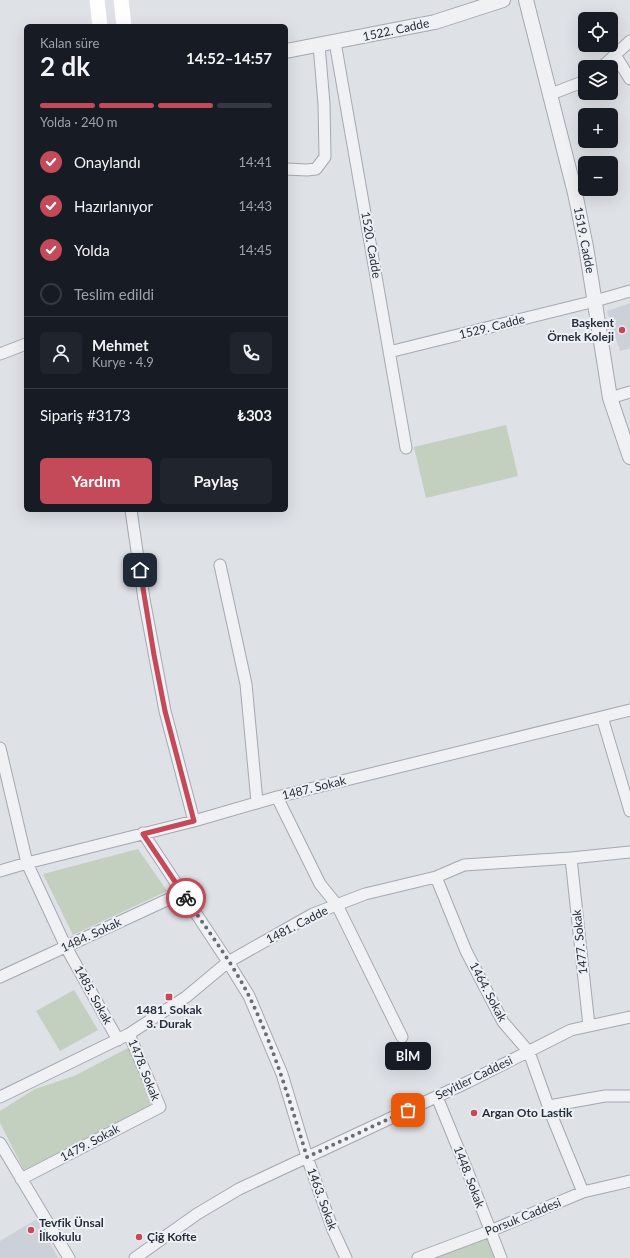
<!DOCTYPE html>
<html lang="tr">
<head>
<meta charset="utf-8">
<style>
	body { margin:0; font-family:Lato,sans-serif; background:#20242c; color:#f1f3f6; height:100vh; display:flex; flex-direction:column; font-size:15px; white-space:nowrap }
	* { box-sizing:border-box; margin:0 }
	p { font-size:13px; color:#9ea1a6 }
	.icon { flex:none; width:22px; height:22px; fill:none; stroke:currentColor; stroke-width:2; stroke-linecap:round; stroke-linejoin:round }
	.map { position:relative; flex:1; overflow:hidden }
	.panel { position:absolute; left:24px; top:24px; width:264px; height:488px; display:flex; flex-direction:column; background:#171b24; border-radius:6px; box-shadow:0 4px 16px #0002 }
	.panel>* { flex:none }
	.fabs { position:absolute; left:578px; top:12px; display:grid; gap:8px }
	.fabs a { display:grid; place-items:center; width:40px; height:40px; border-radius:6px; background:#171b24; box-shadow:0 4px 16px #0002; font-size:20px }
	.pin { position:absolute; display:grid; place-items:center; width:34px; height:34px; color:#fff; margin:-17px; border-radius:8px; box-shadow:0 2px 6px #0006 }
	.courier { position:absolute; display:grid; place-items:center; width:40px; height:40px; margin:-20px; border:3px solid #c44a59; border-radius:50%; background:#fff; color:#222; box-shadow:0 1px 5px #0007 }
	.bubble { position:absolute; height:28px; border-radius:6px; background:#171b24; box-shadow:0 4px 16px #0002; font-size:13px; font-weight:700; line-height:28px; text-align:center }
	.summary em { font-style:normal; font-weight:700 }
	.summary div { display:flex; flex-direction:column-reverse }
	.summary { display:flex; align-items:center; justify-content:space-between; height:68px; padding:0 16px }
	h1 { font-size:26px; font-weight:700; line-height:30px }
	.bar { display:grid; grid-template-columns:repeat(4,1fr); gap:6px 4px; align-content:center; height:48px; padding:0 16px }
	.bar i { height:5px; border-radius:3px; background:#363941 }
	.bar .active { background:#c44a59 }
	.bar p { grid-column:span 4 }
	.line { display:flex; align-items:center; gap:10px; padding:0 16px; border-top:1px solid #363941 }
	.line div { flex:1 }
	.round { display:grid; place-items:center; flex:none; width:42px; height:42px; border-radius:6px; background:#20242c }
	ol { padding:0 16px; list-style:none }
	li { display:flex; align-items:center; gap:12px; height:44px }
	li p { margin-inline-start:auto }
	li .icon { padding:4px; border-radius:50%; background:#c44a59; color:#fff; stroke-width:4 }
	li:last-child { color:#9ea1a6 }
	li i { width:22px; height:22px; border:2px solid #363941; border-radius:50% }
	.button { display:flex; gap:8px; margin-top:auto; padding:8px 16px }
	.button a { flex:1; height:46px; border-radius:6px; background:#c44a59; color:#fff; font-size:16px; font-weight:700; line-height:46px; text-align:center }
	.button a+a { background:#20242c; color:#f1f3f6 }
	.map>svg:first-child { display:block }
	.built { fill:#ccd0d8 }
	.green { fill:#c3cfbf }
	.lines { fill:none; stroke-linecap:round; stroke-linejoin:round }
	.minor-casing { stroke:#a4a8b0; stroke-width:13 }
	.tertiary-casing { stroke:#a4a8b0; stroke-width:16 }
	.minor { stroke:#f0f1f5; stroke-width:11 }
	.tertiary { stroke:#f0f1f5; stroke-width:14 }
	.secondary { stroke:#fff; stroke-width:15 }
	.done { stroke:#686d78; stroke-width:4; stroke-dasharray:0 7.2 }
	.route { stroke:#c44a59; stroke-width:5 }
	.poi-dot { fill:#c44a59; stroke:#edf0f4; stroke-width:1.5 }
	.labels { text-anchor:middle; stroke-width:4; stroke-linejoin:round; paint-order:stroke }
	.street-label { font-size:12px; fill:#282f3c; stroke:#edf0f4 }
	.poi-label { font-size:12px; font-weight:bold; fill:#282f3c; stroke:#edf0f4; text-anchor:start }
</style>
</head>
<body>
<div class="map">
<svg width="630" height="1258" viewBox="0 0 630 1258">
	<rect width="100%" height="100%" fill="#dee1e6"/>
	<path class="built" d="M 630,303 L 630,348 L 620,351 L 607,311 Z
		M 37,1219 L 58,1258 L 0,1258 L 0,1241 Z"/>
	<path class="green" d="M 506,425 L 518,476 L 426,498 L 414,447 Z
		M 138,849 L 167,891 L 73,935 L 43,874 Z
		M 74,990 L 98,1030 L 60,1051 L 36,1011 Z
		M 130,1047 L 151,1105 L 24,1170 L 0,1123 L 0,1111 L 35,1089 L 74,1076 Z
		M 486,1233 L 495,1258 L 421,1258 Z"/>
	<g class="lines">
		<g class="minor-casing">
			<path id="minor" d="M 335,42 L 406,448
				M 615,55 L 630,79
				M 602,67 L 630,41
				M 551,94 L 585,81
				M 286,169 L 307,170 L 316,169 L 325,157 L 324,104 L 319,45
				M 389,352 L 595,301 L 630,291
				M 0,354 L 26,344
				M 610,398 L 630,392
				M 131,510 L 144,599 L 165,711 L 194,821
				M 220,565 L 246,684 L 257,802
				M 602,717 L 630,811
				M 0,748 L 27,863 L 66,947 L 118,1040
				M 277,797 L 320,884 L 337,905 L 402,1037
				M 143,833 L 228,962 L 249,996 L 282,1074 L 307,1157 L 333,1230 L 346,1258
				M 571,858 L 589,1026
				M 0,871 L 27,863 L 194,821 L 277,797 L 630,710
				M 436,877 L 466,951 L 503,1022 L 529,1052 L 551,1114 L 583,1192
				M 0,977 L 182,893
				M 0,1097 L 129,1034 L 186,997 L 228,962 L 313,914 L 365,894 L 436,877 L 464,865 L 571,858 L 630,852
				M 437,1097 L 467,1170 L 501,1258
				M 549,1106 L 605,1096 L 630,1096
				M 0,1143 L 69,1258
				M 21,1179 L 160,1107 L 129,1034
				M 135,1258 L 197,1214 L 239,1189 L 468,1082 L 571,1030 L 630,1017
				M 418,1258 L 490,1231 L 583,1192 L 630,1181"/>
		</g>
		<g class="tertiary-casing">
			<path id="tertiary" d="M 526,0 L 575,193 L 586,247 L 610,398 L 630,457
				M 286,51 L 435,22 L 503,0"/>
		</g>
		<use href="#minor" class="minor"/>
		<use href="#tertiary" class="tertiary"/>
		<path class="secondary" d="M 97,0 L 100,26
			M 121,0 L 124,26"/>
	</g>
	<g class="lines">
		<path class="done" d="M 186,898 C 207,930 232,962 249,996 C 274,1047 290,1102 307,1157 L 408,1110"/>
		<path class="route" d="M 140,570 L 154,655 L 165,711 L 194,821 L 143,834 L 186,898"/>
	</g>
	<g class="poi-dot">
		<circle cx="622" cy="330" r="4"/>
		<rect x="165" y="993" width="8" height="8" rx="2"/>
		<circle cx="474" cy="1113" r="4"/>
		<circle cx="31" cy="1230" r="4"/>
		<circle cx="139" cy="1237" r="4"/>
	</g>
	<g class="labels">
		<g class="street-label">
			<text transform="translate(396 30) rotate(-12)" y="4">1522. Cadde</text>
			<text transform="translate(584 240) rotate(79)" y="4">1519. Cadde</text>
			<text transform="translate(371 245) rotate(80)" y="4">1520. Cadde</text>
			<text transform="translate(492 327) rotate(-14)" y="4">1529. Cadde</text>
			<text transform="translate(314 788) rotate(-14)" y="4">1487. Sokak</text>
			<text transform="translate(297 925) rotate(-27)" y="4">1481. Cadde</text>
			<text transform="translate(91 935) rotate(-25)" y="4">1484. Sokak</text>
			<text transform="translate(580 942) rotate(-96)" y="4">1477. Sokak</text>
			<text transform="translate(488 992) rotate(62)" y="4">1464. Sokak</text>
			<text transform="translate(93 995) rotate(61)" y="4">1485. Sokak</text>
			<text transform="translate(144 1070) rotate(68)" y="4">1478. Sokak</text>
			<text transform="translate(474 1078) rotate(-26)" y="4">Seyitler Caddesi</text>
			<text transform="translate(90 1143) rotate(-28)" y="4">1479. Sokak</text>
			<text transform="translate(469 1177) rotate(69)" y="4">1448. Sokak</text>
			<text transform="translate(322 1199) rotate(70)" y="4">1463. Sokak</text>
			<text transform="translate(523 1217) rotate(-22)" y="4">Porsuk Caddesi</text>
		</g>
		<g class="poi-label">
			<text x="614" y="327" text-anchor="end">Başkent<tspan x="614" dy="14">Örnek Koleji</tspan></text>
			<text x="169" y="1014" text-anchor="middle">1481. Sokak<tspan x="169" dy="14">3. Durak</tspan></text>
			<text x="482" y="1117">Argan Oto Lastik</text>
			<text x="39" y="1227">Tevfik Ünsal<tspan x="39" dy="14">İlkokulu</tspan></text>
			<text x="147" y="1241">Çiğ Kofte</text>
		</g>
	</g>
</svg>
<div class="fabs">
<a><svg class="icon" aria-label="locate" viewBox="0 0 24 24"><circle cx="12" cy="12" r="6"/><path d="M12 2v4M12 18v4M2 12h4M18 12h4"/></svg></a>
<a><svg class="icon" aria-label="layers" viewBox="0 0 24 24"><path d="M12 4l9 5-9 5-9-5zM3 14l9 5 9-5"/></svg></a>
<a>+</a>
<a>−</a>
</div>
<div class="pin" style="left:408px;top:1110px;background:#ea580c"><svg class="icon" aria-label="bag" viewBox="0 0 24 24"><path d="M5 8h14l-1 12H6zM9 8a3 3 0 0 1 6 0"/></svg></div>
<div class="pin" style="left:140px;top:570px;background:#1f2937"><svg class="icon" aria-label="home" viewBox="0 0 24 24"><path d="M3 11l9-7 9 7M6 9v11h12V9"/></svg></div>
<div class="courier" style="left:186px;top:898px"><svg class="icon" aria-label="bike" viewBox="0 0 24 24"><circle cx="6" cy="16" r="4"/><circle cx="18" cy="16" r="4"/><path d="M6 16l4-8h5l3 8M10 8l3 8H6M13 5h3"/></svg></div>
<div class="bubble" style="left:385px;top:1042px;width:46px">BİM</div>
<section class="panel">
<div class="summary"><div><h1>2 dk</h1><p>Kalan süre</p></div><em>14:52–14:57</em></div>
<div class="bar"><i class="active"></i><i class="active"></i><i class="active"></i><i></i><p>Yolda · 240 m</p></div>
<ol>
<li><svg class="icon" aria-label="check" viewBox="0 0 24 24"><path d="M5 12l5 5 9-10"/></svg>Onaylandı<p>14:41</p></li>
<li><svg class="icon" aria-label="check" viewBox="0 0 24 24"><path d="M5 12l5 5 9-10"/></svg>Hazırlanıyor<p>14:43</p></li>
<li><svg class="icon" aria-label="check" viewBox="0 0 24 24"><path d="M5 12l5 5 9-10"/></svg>Yolda<p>14:45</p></li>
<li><i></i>Teslim edildi</li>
</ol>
<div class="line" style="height:72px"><a class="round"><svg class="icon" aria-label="person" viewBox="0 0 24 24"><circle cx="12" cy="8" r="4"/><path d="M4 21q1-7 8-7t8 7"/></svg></a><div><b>Mehmet</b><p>Kurye · 4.9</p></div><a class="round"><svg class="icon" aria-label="phone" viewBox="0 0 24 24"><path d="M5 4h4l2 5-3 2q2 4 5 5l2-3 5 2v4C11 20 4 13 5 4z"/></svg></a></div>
<div class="line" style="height:52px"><div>Sipariş #3173</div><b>₺303</b></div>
<div class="button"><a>Yardım</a><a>Paylaş</a></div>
</section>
</div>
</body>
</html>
